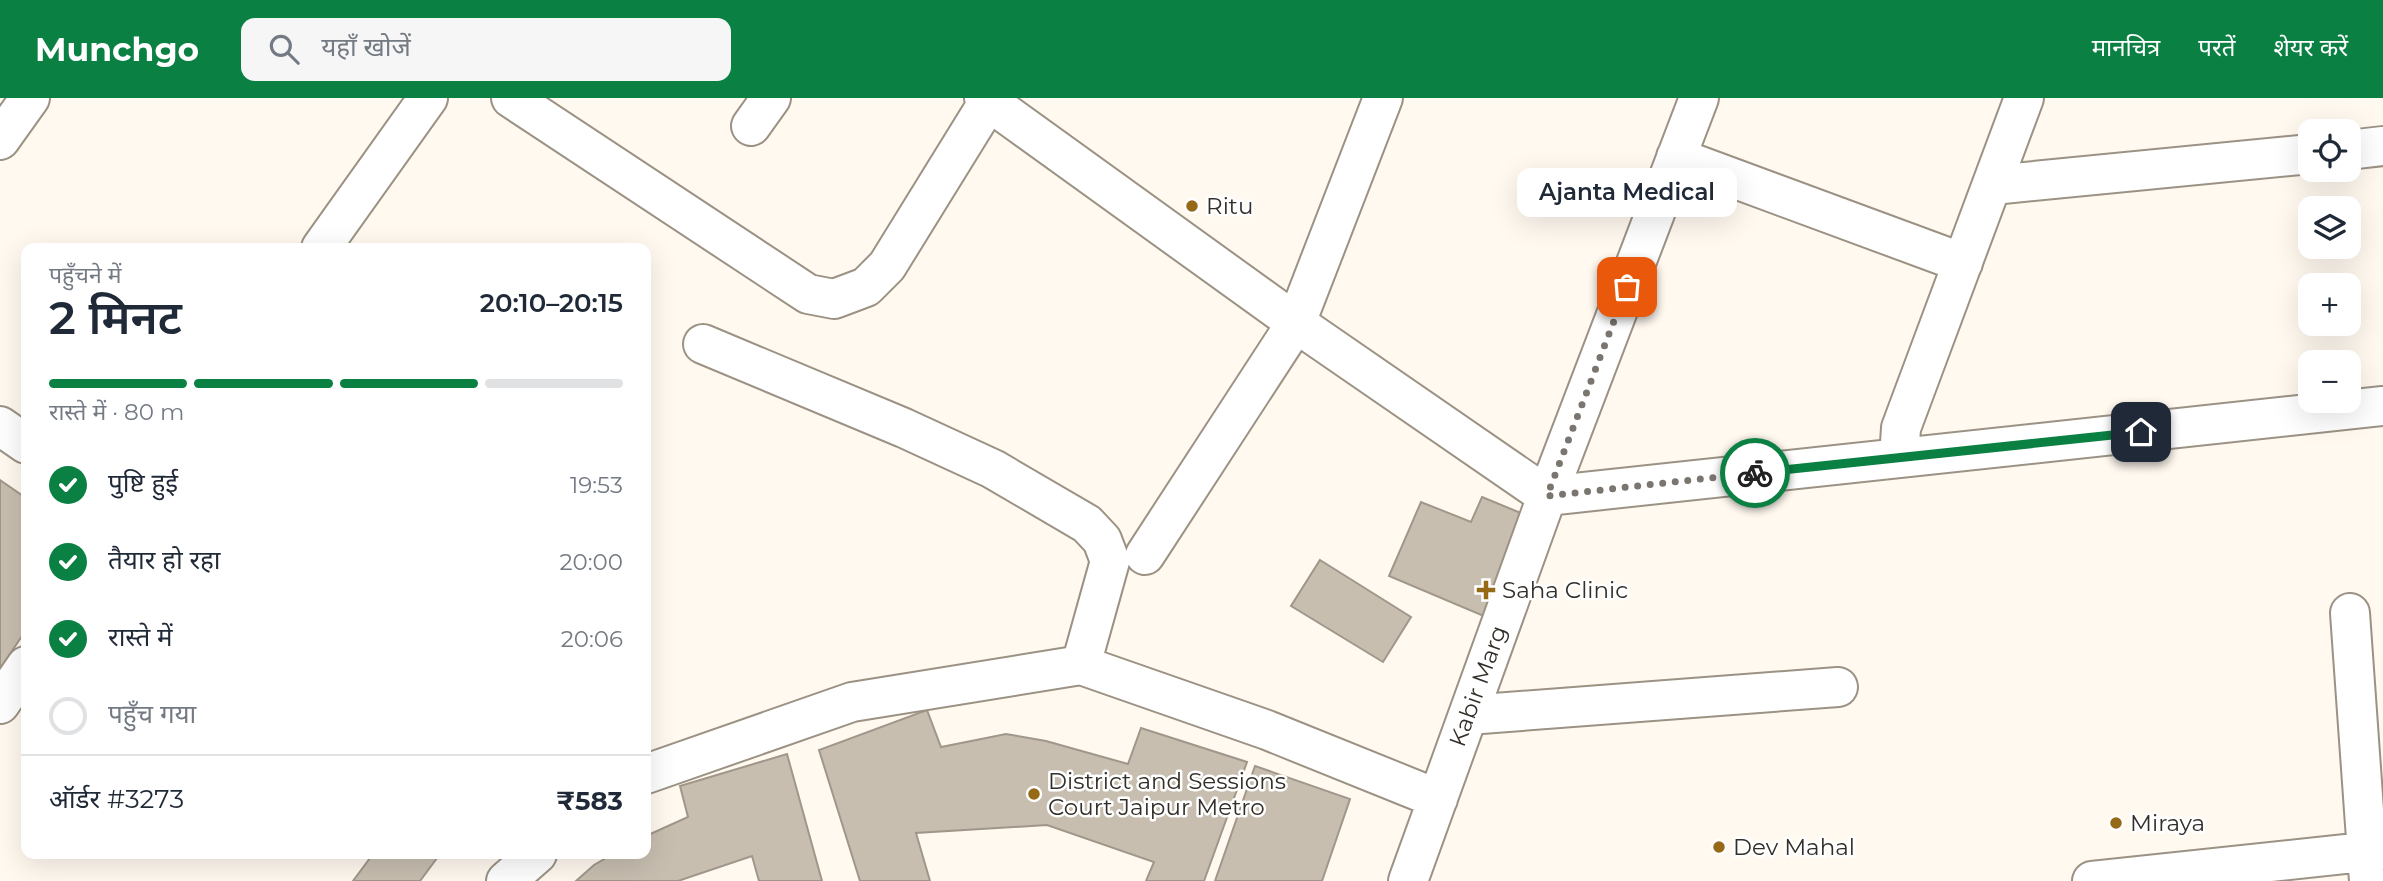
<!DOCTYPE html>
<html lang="hi">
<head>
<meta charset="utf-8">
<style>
	body { margin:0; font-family:Montserrat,"Noto Sans Devanagari",sans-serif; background:#f6f6f7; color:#1f2937; height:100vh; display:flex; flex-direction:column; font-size:26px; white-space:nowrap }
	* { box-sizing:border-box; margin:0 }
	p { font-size:23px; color:#747a83 }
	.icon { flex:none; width:38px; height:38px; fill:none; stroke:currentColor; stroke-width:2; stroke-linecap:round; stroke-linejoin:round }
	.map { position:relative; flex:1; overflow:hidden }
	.details { position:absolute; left:21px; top:145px; width:630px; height:616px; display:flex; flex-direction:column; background:#fff; border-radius:14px; box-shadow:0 7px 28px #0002 }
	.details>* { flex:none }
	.buttons { position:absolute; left:2298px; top:21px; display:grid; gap:14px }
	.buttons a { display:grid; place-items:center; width:63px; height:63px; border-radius:14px; background:#fff; box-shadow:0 7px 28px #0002; font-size:35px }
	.pin { position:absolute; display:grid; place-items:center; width:60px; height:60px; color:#fff; margin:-30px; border-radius:14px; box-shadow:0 4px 10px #0006 }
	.courier { position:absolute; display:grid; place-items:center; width:70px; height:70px; margin:-35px; border:5px solid #0b8043; border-radius:50%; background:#fff; color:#222; box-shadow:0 2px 9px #0007 }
	.bubble { position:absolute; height:49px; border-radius:14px; background:#fff; box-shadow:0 7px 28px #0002; font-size:23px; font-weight:600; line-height:49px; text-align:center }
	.overview em { font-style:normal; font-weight:600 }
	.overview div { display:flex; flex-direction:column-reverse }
	.overview { display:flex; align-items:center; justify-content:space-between; height:119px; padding:0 28px }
	h1 { font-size:46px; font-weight:600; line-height:52px }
	.bar { display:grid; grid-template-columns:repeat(4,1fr); gap:10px 7px; align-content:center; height:84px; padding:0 28px }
	.bar i { height:9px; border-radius:5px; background:#e0e1e3 }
	.bar .selected { background:#0b8043 }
	.bar p { grid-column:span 4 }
	.line { display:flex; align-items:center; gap:18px; padding:0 28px; border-top:2px solid #e0e1e3 }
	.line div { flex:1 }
	ol { padding:0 28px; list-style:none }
	li { display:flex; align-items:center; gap:21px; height:77px }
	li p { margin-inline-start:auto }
	li .icon { padding:7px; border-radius:50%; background:#0b8043; color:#fff; stroke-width:4 }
	li:last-child { color:#747a83 }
	li i { width:38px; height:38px; border:4px solid #e0e1e3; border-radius:50% }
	header { display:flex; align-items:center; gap:42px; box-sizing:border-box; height:98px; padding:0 35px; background:#0b8043; color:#fff }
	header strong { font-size:33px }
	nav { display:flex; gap:38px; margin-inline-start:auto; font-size:24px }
	.search { width:490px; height:63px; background:#f6f6f7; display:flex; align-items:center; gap:18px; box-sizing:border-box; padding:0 24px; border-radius:14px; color:#747a83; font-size:26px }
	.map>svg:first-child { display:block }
	.building { fill:#c7beb0; stroke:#a0978a; stroke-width:2 }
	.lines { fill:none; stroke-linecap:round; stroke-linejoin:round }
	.minor-casing { stroke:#9b9284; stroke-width:42 }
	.minor { stroke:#fff; stroke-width:38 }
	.done { stroke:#7a756e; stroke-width:7; stroke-dasharray:0 12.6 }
	.route { stroke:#0b8043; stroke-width:9 }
	.poi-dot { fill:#956916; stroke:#fff; stroke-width:2.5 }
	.labels { text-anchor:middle; stroke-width:5; stroke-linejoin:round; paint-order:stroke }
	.poi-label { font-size:23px; fill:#322e28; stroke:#fff; text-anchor:start }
	.street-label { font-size:23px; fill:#322e28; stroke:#fff }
</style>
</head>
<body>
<header>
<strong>Munchgo</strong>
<div class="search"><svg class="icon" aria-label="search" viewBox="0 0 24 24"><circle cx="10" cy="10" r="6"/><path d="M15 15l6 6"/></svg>यहाँ खोजें</div>
<nav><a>मानचित्र</a><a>परतें</a><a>शेयर करें</a></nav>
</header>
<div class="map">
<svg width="2383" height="783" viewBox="0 0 2383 783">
	<rect width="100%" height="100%" fill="#fff9f0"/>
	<path class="building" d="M 0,382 L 26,400 L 26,532 L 0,571 Z
		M 1482,399 L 1528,418 L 1486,519 L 1389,478 L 1421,404 L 1471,424 Z
		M 1320,462 L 1411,519 L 1383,564 L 1291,508 Z
		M 927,612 L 941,649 L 1006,636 L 1046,643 L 1128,666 L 1141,630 L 1247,664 L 1204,783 L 1146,783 L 1154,764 L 1047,727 L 916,735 L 930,783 L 860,783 L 819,652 Z
		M 787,656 L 822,783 L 759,783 L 752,758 L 678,783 L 576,783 L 594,767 L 613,756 L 646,756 L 646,738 L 688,719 L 680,688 Z
		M 1255,668 L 1350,701 L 1322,783 L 1215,783 Z
		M 373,756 L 440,756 L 420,783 L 353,783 Z"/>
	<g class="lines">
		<g class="minor-casing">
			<path id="minor" d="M 511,0 L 808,196 L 834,201 L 866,189 L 887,168 L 989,3
				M 984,0 L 1296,225 L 1547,398 L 2383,308
				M 751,28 L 771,0
				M 0,42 L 30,0
				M 2348,52 L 2383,48
				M 1676,59 L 1963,165
				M 1993,87 L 2310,56
				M 321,150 L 428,0
				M 703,246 L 904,330 L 993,371 L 1087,426 L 1102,442 L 1110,463 L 1081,567
				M 0,328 L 26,346
				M 1899,360 L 1901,330 L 2024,0
				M 1145,457 L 1296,225 L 1383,0
				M 2350,515 L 2369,783
				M 0,606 L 26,568
				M 1468,617 L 1838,589
				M 646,676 L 852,604 L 1081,567 L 1267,632 L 1438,701
				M 506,783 L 537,756
				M 1408,783 L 1547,398 L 1699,0
				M 2092,783 L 2383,752"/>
		</g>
		<use href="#minor" class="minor"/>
	</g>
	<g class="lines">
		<path class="done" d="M 1627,189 L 1547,398 L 1755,375"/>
		<path class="route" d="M 1755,375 L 2141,334"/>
	</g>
	<g class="poi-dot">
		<circle cx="1192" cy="108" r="7"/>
		<path d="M1482.5 481.5h7v7h7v7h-7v7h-7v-7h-7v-7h7z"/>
		<circle cx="1034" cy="696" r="7"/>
		<circle cx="2116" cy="725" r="7"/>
		<circle cx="1719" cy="749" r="7"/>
	</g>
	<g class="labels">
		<g class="poi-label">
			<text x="1206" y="116">Ritu</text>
			<text x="1502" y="500">Saha Clinic</text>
			<text x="1048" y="691">District and Sessions<tspan x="1048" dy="26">Court Jaipur Metro</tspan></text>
			<text x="2130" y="733">Miraya</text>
			<text x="1733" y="757">Dev Mahal</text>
		</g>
		<g class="street-label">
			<text transform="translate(1478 588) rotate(-70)" y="8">Kabir Marg</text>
		</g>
	</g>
</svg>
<div class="buttons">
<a><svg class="icon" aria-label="locate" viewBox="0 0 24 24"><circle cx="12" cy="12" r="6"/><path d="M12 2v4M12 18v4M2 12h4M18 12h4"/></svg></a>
<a><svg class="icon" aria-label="layers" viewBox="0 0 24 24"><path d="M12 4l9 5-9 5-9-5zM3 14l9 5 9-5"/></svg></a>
<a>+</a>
<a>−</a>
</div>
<div class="pin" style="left:1627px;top:189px;background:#ea580c"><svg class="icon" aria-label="bag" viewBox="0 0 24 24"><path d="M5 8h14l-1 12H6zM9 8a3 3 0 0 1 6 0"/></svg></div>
<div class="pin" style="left:2141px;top:334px;background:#1f2937"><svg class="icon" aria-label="home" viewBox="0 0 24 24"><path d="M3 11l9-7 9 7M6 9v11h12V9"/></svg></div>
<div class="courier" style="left:1755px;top:375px"><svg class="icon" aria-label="bike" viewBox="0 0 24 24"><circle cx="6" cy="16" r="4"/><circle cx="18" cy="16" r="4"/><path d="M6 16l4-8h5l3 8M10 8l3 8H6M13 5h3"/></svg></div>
<div class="bubble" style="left:1517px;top:70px;width:220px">Ajanta Medical</div>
<section class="details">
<div class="overview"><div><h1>2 मिनट</h1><p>पहुँचने में</p></div><em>20:10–20:15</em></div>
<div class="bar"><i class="selected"></i><i class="selected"></i><i class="selected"></i><i></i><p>रास्ते में · 80 m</p></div>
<ol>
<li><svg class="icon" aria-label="check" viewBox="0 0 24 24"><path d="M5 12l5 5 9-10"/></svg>पुष्टि हुई<p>19:53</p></li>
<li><svg class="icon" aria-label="check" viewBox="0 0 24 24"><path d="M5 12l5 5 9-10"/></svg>तैयार हो रहा<p>20:00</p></li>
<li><svg class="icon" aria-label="check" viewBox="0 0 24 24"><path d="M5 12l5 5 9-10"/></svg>रास्ते में<p>20:06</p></li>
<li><i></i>पहुँच गया</li>
</ol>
<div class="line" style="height:91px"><div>ऑर्डर #3273</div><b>₹583</b></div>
</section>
</div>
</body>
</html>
